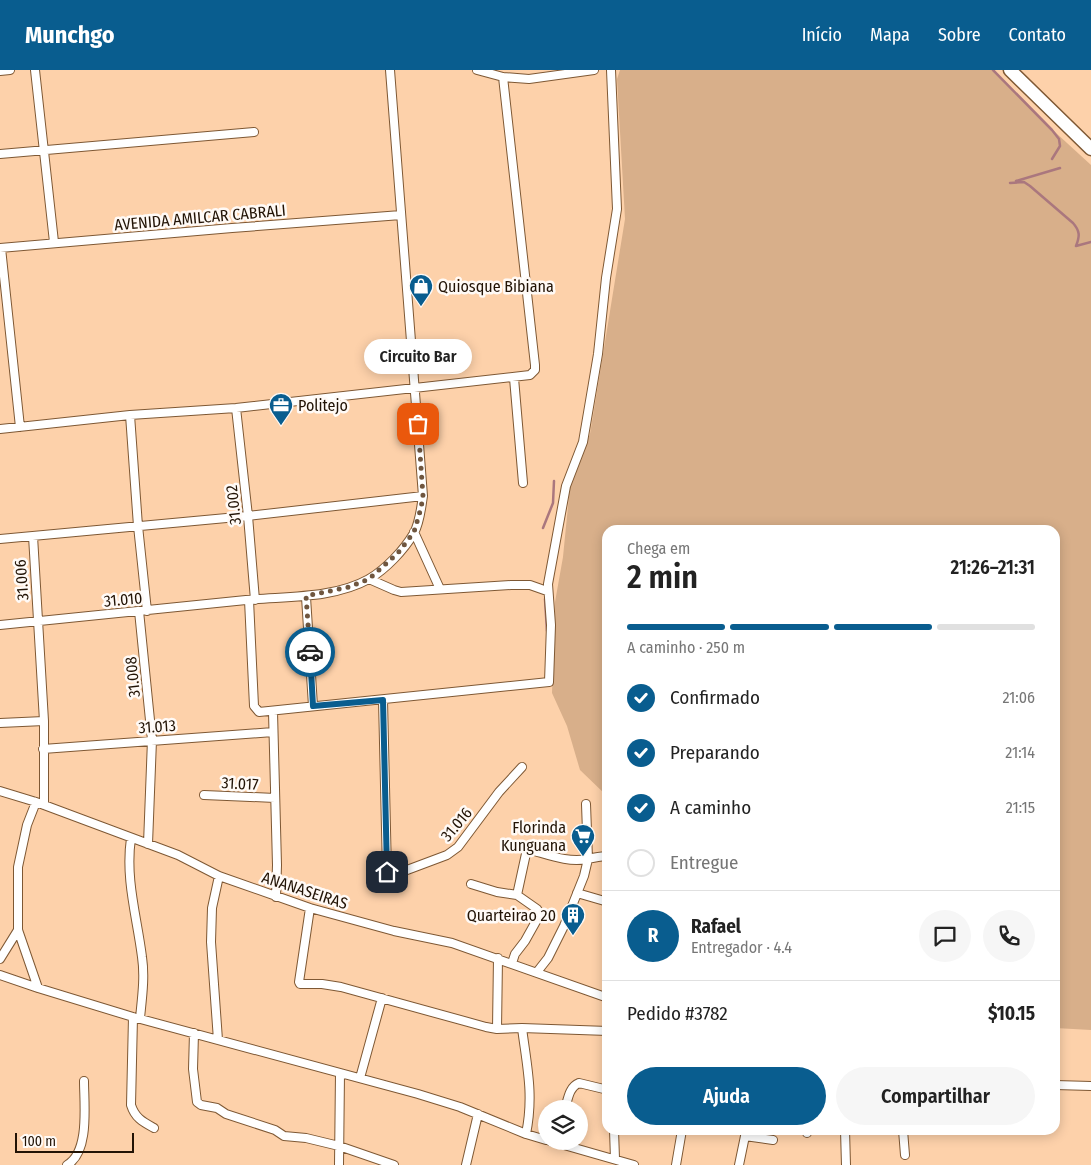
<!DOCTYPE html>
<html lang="pt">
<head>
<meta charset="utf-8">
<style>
	body { margin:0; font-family:"Fira Sans Condensed",sans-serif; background:#f6f6f6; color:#222; height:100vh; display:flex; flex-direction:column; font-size:19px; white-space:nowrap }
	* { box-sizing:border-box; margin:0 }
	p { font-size:16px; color:#767676 }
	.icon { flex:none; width:28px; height:28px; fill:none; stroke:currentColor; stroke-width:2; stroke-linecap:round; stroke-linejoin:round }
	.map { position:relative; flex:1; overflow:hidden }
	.details { position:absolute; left:602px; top:455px; width:458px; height:610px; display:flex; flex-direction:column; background:#fff; border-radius:15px; box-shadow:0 2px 12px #0003 }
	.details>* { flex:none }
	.controls { position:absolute; left:538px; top:1030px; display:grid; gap:10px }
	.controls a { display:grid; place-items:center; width:50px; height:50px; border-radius:50%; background:#fff; box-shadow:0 2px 12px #0003; font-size:25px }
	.scale { position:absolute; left:15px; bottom:12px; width:119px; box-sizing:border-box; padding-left:5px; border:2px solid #221305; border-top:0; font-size:14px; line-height:18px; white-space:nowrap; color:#221305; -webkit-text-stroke:4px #fffaf6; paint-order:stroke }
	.pin { position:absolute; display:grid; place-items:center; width:42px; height:42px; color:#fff; margin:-21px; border-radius:10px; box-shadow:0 2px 8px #0006 }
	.courier { position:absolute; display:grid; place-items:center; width:50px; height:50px; margin:-25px; border:4px solid #095d8f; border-radius:50%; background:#fff; color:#222; box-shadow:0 1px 6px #0007 }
	.bubble { position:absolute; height:35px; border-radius:18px; background:#fff; box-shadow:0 2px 12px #0003; font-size:16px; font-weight:600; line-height:35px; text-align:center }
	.head em { font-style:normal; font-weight:600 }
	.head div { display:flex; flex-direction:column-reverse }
	.head { display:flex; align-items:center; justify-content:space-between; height:85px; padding:0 25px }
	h1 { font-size:32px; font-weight:600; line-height:38px }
	.bar { display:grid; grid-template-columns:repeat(4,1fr); gap:8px 5px; align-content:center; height:60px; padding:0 25px }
	.bar i { height:6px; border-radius:4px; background:#e0e0e0 }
	.bar .on { background:#095d8f }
	.bar p { grid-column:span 4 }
	.line { display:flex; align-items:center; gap:12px; padding:0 25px; border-top:1px solid #e0e0e0 }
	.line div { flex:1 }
	.round { display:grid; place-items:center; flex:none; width:52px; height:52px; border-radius:26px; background:#f6f6f6 }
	ol { padding:0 25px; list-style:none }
	li { display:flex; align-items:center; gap:15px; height:55px }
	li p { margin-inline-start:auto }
	li .icon { padding:5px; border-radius:50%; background:#095d8f; color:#fff; stroke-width:4 }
	li:last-child { color:#767676 }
	li i { width:28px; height:28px; border:2px solid #e0e0e0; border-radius:50% }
	.action { display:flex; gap:10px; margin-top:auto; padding:10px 25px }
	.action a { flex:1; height:58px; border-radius:30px; background:#095d8f; color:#fff; font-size:20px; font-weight:600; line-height:58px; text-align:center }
	.action a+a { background:#f6f6f6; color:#222 }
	header { display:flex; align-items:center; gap:30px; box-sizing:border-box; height:70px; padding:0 25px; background:#095d8f; color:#fff }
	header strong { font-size:24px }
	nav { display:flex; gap:28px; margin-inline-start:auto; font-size:18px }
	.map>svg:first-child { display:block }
	.park { fill:#d8af8a }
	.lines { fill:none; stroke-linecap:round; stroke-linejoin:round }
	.stream { stroke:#aa777e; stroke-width:2.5 }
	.street-casing { stroke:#7e5834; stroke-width:10 }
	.primary-casing { stroke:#7e5834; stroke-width:15 }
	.street { stroke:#fff; stroke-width:8 }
	.primary { stroke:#fff; stroke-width:12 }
	.done { stroke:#6f563f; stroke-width:5; stroke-dasharray:0 9 }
	.route { stroke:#095d8f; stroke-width:6 }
	.labels { text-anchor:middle; stroke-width:5; stroke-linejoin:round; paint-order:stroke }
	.street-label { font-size:16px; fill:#221305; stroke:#fffaf6 }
	.poi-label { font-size:16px; fill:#221305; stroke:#fffaf6; text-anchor:start }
</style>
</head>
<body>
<header>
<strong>Munchgo</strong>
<nav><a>Início</a><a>Mapa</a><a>Sobre</a><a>Contato</a></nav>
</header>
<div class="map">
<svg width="1091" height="1095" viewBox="0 0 1091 1095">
	<rect width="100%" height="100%" fill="#fdd1aa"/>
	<path class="park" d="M 620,0 L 993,0 L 1043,51 L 1091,95 L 1091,960 L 1055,958 L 1055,460 L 608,460 L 607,726 L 580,700 L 567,656 L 552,623 L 555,532 L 563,487 L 569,426 L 568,416 L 590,364 L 625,149 L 617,9 Z"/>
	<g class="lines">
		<path class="stream" d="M 993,0 L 1052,60 L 1059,69 L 1060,76 L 1052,89
			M 1016,111 L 1060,98
			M 1010,113 L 1024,112 L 1030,116 L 1073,153 C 1080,161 1080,166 1076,176
			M 1076,176 L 1091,172
			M 543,458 L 553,433 L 554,411
			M 545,529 L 547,561"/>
		<g class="street-casing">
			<path id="street" d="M 35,0 L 54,172
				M 477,0 L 503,7 L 529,9 L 594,0
				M 0,1 L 10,0
				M 0,84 L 254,62
				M 0,178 L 232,158 L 401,145
				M 1,178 L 20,357
				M 514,308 L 523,413
				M 236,338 L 248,446 L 255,530
				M 130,345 L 138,456 L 147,541
				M 0,359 L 130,345 L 236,338 L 530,305 L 535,300 L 535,295 L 503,7
				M 414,462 L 440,519
				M 33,466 L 44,651 L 44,735
				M 0,469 L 248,446 L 423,426
				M 369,509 L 394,520 L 401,522 L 511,515 L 530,515 L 547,521
				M 306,527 L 313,636
				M 249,530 L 254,636 L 259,642 L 549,612 L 551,555 L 548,514 L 566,416 L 583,372 L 598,284 L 606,208 L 617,139 L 611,0
				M 139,541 L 152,670 L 148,774
				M 0,555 C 82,547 164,539 246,530 C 286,526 333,529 369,509 C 386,499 404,480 414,463 C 420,452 421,438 423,426 L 390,0
				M 383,630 L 387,802 L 389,804 L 399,803 L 447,785 L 458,777 L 499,722 L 522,697
				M 273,642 L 277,795 L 276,827
				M 0,653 L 44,651
				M 43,679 L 273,662
				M 0,721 L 36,732 L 178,785 L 219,806 L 310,838 L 394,861 L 452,873 L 608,928
				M 204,725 L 275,728
				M 36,732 L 27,755 L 18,797 L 18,860 L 38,918
				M 131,768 C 125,809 137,847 142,887 C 145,907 142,928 140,948
				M 471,814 L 497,822 L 517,825
				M 577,823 L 608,832
				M 310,838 L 299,912 L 300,914 L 322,914 L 341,917 L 486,957 L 497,959
				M 498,888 L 497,959 L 522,958 C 527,997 534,1025 526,1064
				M 0,889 L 18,860
				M 512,893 L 515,884 L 525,871 L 539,846 L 539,842 L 537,839 L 517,825 L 527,779 C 547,784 567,793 587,789 C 594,788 600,786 608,786
				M 537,902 L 548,888 L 564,856 L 584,806 L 588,789 L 586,734
				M 0,905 L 38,918 L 133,947 L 418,1024 L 460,1037 L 526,1064 L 546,1070
				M 133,947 L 131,1035 C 135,1048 143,1052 154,1058
				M 522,958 L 608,961
				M 194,963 L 193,999 L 197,1032 L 201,1035 L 217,1038 L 226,1044 L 275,1060 L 284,1066 L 306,1068 L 339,1076 L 394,1095
				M 218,970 L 211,872 L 212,838 L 219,806
				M 360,1008 L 382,928
				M 1055,1015 L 1091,1016
				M 565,1039 C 568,1029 569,1017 579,1013 L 608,1020
				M 614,1060 L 615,1089
				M 845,1060 L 846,1095
				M 903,1060 L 905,1085
				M 807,1063 L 807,1060
				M 550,1071 L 634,1095
				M 67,1095 C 90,1082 84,1034 84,1011
				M 339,1095 L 340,1003
				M 466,1095 L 478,1044
				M 676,1095 L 682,1060
				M 739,1095 L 745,1066 L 773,1070"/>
		</g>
		<g class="primary-casing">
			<path id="primary" d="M 1010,0 L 1091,79"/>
		</g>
		<use href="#street" class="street"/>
		<use href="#primary" class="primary"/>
	</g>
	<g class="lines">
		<path class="done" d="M 310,582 L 306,526 L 349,517 L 369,509 L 398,483 L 414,462 L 421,438 L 423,426 L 418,354"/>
		<path class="route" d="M 310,582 L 313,636 L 383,630 L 387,802"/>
	</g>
	<defs>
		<g id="shop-pin" transform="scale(1.25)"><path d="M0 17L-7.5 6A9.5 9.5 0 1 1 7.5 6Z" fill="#095d8f" stroke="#fffaf6"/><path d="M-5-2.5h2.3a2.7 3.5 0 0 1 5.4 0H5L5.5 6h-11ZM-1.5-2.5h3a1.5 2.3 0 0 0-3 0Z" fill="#fff"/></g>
		<g id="office-pin" transform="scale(1.25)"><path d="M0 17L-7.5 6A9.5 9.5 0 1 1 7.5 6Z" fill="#095d8f" stroke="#fffaf6"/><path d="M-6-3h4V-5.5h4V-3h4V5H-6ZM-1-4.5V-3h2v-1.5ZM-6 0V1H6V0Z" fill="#fff"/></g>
		<g id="supermarket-pin" transform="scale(1.25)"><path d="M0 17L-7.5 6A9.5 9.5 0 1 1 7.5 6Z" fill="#095d8f" stroke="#fffaf6"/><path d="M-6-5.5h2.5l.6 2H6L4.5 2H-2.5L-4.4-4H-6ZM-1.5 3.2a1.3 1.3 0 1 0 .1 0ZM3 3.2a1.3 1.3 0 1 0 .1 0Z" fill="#fff"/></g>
		<g id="building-pin" transform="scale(1.25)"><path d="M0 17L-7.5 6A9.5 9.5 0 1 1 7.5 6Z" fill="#095d8f" stroke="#fffaf6"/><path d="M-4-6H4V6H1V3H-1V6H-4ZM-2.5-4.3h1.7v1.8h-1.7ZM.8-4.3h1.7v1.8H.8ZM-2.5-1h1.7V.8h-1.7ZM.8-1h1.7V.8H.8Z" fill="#fff"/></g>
	</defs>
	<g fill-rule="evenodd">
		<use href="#shop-pin" x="421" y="216"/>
		<use href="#office-pin" x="281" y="335"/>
		<use href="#supermarket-pin" x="583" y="766"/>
		<use href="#building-pin" x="573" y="845"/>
	</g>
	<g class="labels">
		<g class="street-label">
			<text transform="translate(200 147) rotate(-5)" y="6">AVENIDA AMILCAR CABRALI</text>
			<text transform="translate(233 435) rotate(-96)" y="6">31.002</text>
			<text transform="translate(21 510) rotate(-94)" y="6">31.006</text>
			<text transform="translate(123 529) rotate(-5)" y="6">31.010</text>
			<text transform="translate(132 607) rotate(-96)" y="6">31.008</text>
			<text transform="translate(157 656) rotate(-4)" y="6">31.013</text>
			<text transform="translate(240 713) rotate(3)" y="6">31.017</text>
			<text transform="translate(456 754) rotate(-50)" y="6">31.016</text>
			<text transform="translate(305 820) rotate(18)" y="6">ANANASEIRAS</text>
		</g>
		<g class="poi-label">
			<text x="438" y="222">Quiosque Bibiana</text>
			<text x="298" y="341">Politejo</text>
			<text x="566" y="763" text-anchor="end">Florinda<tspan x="566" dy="18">Kunguana</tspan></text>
			<text x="556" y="851" text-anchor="end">Quarteirao 20</text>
		</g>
	</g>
</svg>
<div class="controls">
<a><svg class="icon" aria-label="layers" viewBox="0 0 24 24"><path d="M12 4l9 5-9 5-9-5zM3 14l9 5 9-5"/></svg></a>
</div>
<div class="scale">100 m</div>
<div class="pin" style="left:418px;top:354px;background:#ea580c"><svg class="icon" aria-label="bag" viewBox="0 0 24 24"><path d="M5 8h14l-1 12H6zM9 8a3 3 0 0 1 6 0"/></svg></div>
<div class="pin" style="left:387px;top:802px;background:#1f2937"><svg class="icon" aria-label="home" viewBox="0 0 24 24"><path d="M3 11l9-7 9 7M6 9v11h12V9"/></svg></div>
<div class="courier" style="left:310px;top:582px"><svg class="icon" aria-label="car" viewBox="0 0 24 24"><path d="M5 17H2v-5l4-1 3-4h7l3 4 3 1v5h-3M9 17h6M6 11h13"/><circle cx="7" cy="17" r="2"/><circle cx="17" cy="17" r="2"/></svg></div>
<div class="bubble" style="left:364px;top:269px;width:108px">Circuito Bar</div>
<section class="details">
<div class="head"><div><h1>2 min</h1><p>Chega em</p></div><em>21:26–21:31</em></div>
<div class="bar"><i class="on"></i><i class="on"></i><i class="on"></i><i></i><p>A caminho · 250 m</p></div>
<ol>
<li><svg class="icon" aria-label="check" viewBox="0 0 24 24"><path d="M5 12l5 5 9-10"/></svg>Confirmado<p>21:06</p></li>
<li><svg class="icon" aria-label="check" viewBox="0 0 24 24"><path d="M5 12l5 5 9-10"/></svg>Preparando<p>21:14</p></li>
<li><svg class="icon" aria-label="check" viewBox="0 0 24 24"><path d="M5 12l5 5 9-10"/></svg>A caminho<p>21:15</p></li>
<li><i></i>Entregue</li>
</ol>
<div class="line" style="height:90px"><b class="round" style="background:#095d8f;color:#fff">R</b><div><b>Rafael</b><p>Entregador · 4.4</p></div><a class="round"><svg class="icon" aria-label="chat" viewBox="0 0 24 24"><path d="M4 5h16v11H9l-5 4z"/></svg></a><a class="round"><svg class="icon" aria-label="phone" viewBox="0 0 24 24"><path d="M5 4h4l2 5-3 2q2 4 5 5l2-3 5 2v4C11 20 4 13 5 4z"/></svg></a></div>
<div class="line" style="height:65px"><div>Pedido #3782</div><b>$10.15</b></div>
<div class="action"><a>Ajuda</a><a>Compartilhar</a></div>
</section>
</div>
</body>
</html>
